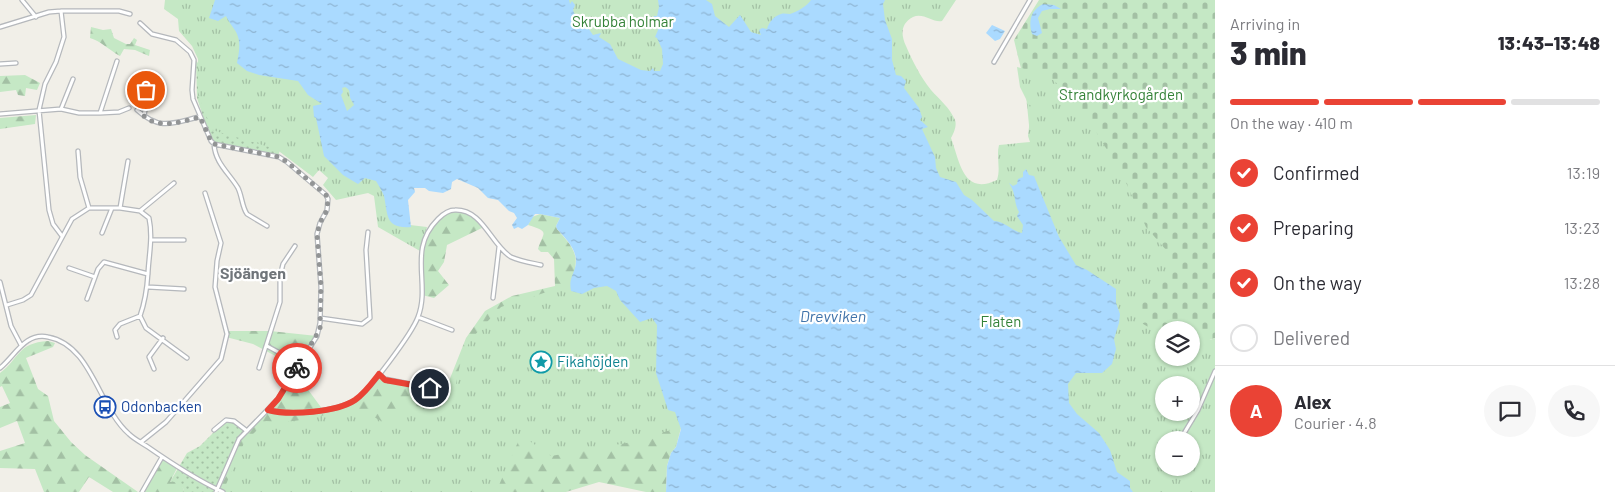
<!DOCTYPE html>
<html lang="en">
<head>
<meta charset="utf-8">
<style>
	body { margin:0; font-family:Barlow,sans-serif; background:#f7f7f7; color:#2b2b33; height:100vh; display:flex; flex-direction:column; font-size:19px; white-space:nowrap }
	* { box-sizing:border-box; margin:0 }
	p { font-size:16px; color:#7c7c81 }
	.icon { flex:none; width:28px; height:28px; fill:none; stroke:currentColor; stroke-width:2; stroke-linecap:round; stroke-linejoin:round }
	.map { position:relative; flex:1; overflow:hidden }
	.side { display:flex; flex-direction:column; background:#fff; width:400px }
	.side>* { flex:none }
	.fabs { position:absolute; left:1155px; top:321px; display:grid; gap:10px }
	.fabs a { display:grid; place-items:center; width:45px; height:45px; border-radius:50%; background:#fff; box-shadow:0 1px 4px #0004; font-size:25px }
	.pin { position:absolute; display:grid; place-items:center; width:42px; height:42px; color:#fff; margin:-21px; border:2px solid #fff; border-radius:50%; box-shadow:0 1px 5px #0007 }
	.courier { position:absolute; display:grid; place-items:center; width:50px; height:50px; margin:-25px; border:4px solid #ea4335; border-radius:50%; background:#fff; color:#222; box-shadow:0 1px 6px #0007 }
	.headline em { font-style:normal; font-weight:800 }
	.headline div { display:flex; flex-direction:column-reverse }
	.headline { display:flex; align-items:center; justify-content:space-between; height:85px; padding:0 15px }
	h1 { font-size:32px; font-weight:800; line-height:38px }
	.bar { display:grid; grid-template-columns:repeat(4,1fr); gap:8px 5px; align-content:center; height:60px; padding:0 15px }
	.bar i { height:6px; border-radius:4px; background:#e1e1e2 }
	.bar .current { background:#ea4335 }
	.bar p { grid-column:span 4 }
	.line { display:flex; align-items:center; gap:12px; padding:0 15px; border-top:1px solid #e1e1e2 }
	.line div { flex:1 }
	.round { display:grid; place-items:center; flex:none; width:52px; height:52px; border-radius:26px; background:#f7f7f7 }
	ol { padding:0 15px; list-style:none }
	li { display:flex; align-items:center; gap:15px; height:55px }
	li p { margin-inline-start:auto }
	li .icon { padding:5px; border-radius:50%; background:#ea4335; color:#fff; stroke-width:4 }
	li:last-child { color:#7c7c81 }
	li i { width:28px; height:28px; border:2px solid #e1e1e2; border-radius:50% }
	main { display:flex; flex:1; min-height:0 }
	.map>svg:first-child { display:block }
	.grass { fill:url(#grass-dots) }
	.forest { fill:url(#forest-firs) }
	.cemetery { fill:url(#cemetery-stones) }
	.park { fill:url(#park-tufts); fill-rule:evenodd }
	.water { fill:url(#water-ripples); fill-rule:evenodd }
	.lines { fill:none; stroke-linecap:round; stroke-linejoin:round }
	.street-casing { stroke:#b5b8bc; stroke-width:5.5 }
	.street { stroke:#fff; stroke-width:3 }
	.done { stroke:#929495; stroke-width:5; stroke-dasharray:0 9 }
	.route { stroke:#ea4335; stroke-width:6 }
	.labels { text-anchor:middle; stroke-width:4.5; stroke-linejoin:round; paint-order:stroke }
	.park-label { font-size:15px; fill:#348238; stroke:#fff }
	.culture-label { font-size:15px; fill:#0d838f; stroke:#fff; text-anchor:start }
	.transit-label { font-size:15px; fill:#164399; stroke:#fff; text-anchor:start }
	.neighbourhood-label { font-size:16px; font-weight:bold; fill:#70757a; stroke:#fff }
	.water-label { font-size:16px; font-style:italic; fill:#4174aa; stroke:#fff }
</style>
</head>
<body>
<main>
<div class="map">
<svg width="1215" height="492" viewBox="0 0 1215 492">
	<defs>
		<pattern id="grass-dots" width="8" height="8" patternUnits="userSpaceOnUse" patternTransform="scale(1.25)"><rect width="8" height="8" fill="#c5e8c5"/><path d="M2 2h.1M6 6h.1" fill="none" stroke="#a3c0a4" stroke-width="1.8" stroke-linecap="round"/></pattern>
		<pattern id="forest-firs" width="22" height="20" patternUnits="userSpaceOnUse" patternTransform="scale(1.25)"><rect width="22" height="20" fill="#c5e8c5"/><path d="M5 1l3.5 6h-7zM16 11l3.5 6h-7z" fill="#a3c0a4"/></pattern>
		<pattern id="cemetery-stones" width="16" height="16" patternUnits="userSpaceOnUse" patternTransform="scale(1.25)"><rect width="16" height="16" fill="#c5e8c5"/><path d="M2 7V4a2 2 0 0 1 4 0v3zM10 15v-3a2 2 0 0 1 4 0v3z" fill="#a3c0a4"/></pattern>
		<pattern id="park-tufts" width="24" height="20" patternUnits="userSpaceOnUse" patternTransform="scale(1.25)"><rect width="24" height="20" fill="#c5e8c5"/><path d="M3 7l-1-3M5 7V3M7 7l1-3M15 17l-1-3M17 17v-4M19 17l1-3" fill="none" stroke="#a3c0a4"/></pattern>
		<pattern id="water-ripples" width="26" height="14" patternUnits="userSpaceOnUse" patternTransform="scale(1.25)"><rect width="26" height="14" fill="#aadaff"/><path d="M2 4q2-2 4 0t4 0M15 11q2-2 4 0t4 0" fill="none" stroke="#8eb4d2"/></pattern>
	</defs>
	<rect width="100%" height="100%" fill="#f1efe8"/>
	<path class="grass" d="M 196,60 L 208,79 L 281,146 L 278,157 L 214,144 L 211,141 L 197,98 Z
		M 226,420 L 234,421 L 247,431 L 216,492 L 184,492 L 183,488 L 170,482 L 187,453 L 200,446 Z"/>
	<path class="forest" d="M 91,27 L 103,30 L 111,29 L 114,38 L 126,44 L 130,44 L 134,38 L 137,40 L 135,45 L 150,50 L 149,56 L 135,50 L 124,49 L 120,56 C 109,50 101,41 90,38 Z
		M 25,75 L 40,83 L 37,90 L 26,88 L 25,96 L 18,95 L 16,90 L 0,92 L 0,76 Z
		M 36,115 L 35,124 L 0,129 L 0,118 Z
		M 460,210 L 475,217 L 484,227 L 447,245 L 444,262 L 438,271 L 449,285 L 434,298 L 422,295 L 421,256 L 429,232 L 445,213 Z
		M 540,214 L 560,218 L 556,226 L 557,229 C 567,241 579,251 575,268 L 675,412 L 681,428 L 676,447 L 671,453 L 667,466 L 666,492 L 646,492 L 599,482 L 566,492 L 217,492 L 236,445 L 268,410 L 295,372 L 323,410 L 355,400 L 379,374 L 385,379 L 440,390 L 449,381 L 466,338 L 485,311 L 512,296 L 555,286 L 554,259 L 548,252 L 541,252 L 538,249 C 543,232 551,232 528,225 L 532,217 Z
		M 226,331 L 270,331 L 317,336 L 298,368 L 253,344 L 226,337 Z
		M 48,341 L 55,343 L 53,347 L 26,358 L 38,389 L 48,396 L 54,421 L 71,442 L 85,455 L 138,492 L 113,492 L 89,477 L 79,492 L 44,492 L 35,469 L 0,468 L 0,451 L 25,443 L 17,421 L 0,428 L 0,407 L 10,403 L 2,386 L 0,387 L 0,373 C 20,358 17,343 48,341 Z
		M 162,457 L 178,466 L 170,482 L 178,482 L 183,488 L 184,492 L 142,492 Z"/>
	<path class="cemetery" d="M 1039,0 L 1215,0 L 1215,338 L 1204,342 L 1191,342 L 1191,330 L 1164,330 L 1164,344 L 1140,345 L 1031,145 L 1025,85 L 1014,40 Z"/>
	<path class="park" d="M 165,0 L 956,0 L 942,21 C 933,23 923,12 913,17 C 900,24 901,35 906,46 C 913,62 920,76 931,90 C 939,99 950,108 955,120 C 957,125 954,133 951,138 C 960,162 963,196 997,180 C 1001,168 996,157 999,145 L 1030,142 L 1028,136 L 1031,109 L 1020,87 L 1017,67 L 1048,75 L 1065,91 L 1087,117 L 1123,176 L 1146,227 L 1167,251 L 1170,275 L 1145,292 L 1138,321 L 1150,328 L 1164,331 L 1164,358 L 1191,358 L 1191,336 L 1210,340 L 1215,338 L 1215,492 L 1001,492 L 459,51 L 396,160 L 410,225 L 427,227 L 420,251 L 378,227 L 374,196 L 368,193 L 336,200 L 323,185 L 328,178 L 319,170 L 313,177 L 276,149 L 212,130 L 198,95 L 198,59 L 192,46 L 179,31 L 178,19 L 164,9 ZM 1164,385 L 1191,385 L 1191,412 L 1164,412 ZM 1164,440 L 1191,440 L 1191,468 L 1164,468 Z
		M 659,255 L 732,411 L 632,442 L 551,456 L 521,435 L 496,492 L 230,492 L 224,489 L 244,443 L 266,421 C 285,426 336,414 353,406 L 389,425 C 405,405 406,403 432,409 L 436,396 L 453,398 L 460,365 L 466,348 L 473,337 L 501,307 Z"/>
	<path class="water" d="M 215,0 L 569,0 L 570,4 L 572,1 L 575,5 L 573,10 L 576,18 L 581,18 L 593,35 L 601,33 L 599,37 L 610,44 L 618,59 L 641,70 L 650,71 L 653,68 L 654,71 L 660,71 L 663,64 L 662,49 L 657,38 L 655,37 L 658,30 L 657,24 L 652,23 L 654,16 L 657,16 L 659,7 L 658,0 L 706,0 L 712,4 L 715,16 L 729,27 L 740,15 L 751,32 L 761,35 L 759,30 L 762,28 L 767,29 C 769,22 774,16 781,14 C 784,13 787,14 790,14 C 797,12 807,6 811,0 L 885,0 L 883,4 L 885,20 L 892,39 L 892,60 L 896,75 L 901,76 L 906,81 L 904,88 L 919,108 L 922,117 L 920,120 L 928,127 L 922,129 L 935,157 L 936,168 L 940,177 L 956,182 L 964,195 L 972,200 L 994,221 C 1006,222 1012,231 1022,233 L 1023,225 L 1017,216 L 1019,212 C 1013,201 1017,195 1009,183 L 1013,186 L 1017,184 L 1018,179 L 1023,177 L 1023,172 L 1026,169 L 1029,175 L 1034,176 L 1059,237 L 1076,265 L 1087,270 L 1116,289 L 1116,303 L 1120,314 L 1119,323 L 1114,339 L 1116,349 L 1112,364 L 1102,373 L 1076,373 L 1068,384 L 1069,403 L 1077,414 L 1099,433 L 1110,450 L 1117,472 L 1130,481 L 1130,488 L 1133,492 L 666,492 L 667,466 L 671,453 L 676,447 L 681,429 L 675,412 L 668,410 L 656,373 L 657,325 L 652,318 L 640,322 L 620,300 L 616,291 L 607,286 L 594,288 L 582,294 L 571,291 C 569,281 572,277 575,268 C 580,252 566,239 557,229 L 556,226 L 560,218 L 540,214 L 535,214 L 528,225 L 522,229 L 518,227 L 514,229 L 512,225 L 517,218 L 514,213 L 509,211 L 498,200 L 488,198 L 478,188 L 457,179 L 452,182 L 451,189 L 443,193 L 429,191 L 425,188 L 414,188 L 415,192 L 408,200 L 411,227 C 385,229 388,215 384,196 C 382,191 379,186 376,181 L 365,178 L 358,184 L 343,175 L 324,156 L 316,118 L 314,117 L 313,106 L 322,104 L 308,95 L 298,81 L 259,75 L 247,71 L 237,63 C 239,53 241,43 237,34 C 235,29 229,23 226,16 L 218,21 L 209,18 ZM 345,87 C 351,90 349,92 350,97 C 350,99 353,102 354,105 L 347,111 L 341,95 L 343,92 L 342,88 Z
		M 1043,4 L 1054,5 L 1061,9 L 1050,9 L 1042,11 L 1038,18 L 1042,33 L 1037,36 L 1032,34 C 1028,21 1031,10 1043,4 Z
		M 992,25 L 1005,31 L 1000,39 L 995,41 L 986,33 Z"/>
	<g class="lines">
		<g class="street-casing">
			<path id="street" d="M 22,0 L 36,17
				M 61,11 L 64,37 L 56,62 L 45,84 L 39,110 L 49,210 L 53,224 L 62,236
				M 140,23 L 152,34 L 176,40 L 190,52 L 194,60 L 192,90 L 193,99 L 211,141 L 214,144 L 279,157 L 287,162 L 326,195 L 328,199 L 327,210 L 320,223 L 317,234 L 321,287 L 320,323 L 317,336 L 278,399 L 239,439 L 216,492
				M 0,27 L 49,12 L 61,11 L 119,11 L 130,14
				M 994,62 L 1030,0
				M 0,64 L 16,63
				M 140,87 L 148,93 L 144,116
				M 61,109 L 73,79
				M 137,110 C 160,131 173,123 199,117
				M 100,113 L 117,61
				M 0,114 L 61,109 L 79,113 L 100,113 L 119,112 L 129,108
				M 214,144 C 215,163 229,173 238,188 C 242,196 242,207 247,214 L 267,226
				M 78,151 L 80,177 L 89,208
				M 120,208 L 128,161
				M 140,211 L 174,183
				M 102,233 L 112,208
				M 151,240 L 184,240
				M 69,268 L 95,277
				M 0,282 L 11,326 L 21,345
				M 148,287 L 184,289
				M 493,298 L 499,247
				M 87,299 L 98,269 L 104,262 L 148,274
				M 7,305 L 23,300 L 31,295 L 72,219 L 89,208 L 120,208 L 140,211 L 149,218 C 153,237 149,254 148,273 C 147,289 145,302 140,316
				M 418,317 L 452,330
				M 320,318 L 362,324 L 370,318 L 366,250 L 368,232
				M 117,337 L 115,330 L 120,324 L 140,316 L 146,328 L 187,358
				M 267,346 L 300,364
				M 0,368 C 15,356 25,332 48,337 C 92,345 98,407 129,434 C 134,439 142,443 148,447 C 171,463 197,480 223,492
				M 259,368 L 280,302 L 280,276 L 283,264 L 295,246
				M 154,369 L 149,357 L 163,338
				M 379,374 L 385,379 L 441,390
				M 268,410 C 291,416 334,412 354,401 C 369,392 412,333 418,317 C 431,283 407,250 438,219 C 443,214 448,210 455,210 C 483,209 491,245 511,257 C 520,261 532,263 541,265
				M 214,430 L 226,420 L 234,421 L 247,431
				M 1180,440 L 1198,410 L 1215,371
				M 141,442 L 166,422 L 221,359 L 227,334 L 215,287 L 217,261 L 221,243 L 205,193
				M 142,492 L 162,457"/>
		</g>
		<use href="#street" class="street"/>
	</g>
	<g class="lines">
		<path class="done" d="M 146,90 L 148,95 L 144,116 C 159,130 182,121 200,117 L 211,141 L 214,144 L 279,157 L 287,162 L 326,195 L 328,199 L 327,210 L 320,223 L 317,234 L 321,286 L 320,329 L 297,368"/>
		<path class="route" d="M 297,368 L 278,399 L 268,410 C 290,416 337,412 355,400 C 365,393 372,383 379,374 L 385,380 L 430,388"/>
	</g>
	<defs>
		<g id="sight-ring" transform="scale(1.125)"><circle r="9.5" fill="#fff" stroke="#0f9aa8" stroke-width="1.5"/><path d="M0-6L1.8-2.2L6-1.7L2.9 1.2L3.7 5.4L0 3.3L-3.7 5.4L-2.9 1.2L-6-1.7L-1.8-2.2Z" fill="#0f9aa8"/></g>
		<g id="bus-ring" transform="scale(1.125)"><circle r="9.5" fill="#fff" stroke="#1a4fb4" stroke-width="1.5"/><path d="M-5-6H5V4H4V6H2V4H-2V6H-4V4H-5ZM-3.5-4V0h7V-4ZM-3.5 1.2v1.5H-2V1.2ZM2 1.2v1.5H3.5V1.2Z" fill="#1a4fb4"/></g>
	</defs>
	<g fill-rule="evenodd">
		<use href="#sight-ring" x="541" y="362"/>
		<use href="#bus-ring" x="105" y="407"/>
	</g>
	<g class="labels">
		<g class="park-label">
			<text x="623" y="27">Skrubba holmar</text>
			<text x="1121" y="100">Strandkyrkogården</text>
			<text x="1001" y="327">Flaten</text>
		</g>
		<g class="culture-label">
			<text x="557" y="367">Fikahöjden</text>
		</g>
		<g class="transit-label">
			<text x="121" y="412">Odonbacken</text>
		</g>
		<g class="neighbourhood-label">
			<text x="253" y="279">Sjöängen</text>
		</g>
		<g class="water-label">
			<text x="833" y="322">Drevviken</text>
		</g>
	</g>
</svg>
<div class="fabs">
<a><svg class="icon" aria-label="layers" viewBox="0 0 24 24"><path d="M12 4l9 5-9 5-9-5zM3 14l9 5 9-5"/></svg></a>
<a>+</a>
<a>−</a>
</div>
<div class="pin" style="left:146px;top:90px;background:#ea580c"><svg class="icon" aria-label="bag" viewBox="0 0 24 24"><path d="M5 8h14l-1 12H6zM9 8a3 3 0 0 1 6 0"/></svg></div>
<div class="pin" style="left:430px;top:388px;background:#1f2937"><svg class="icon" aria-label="home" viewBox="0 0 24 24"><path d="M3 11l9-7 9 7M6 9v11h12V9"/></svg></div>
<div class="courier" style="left:297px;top:368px"><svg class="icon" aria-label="bike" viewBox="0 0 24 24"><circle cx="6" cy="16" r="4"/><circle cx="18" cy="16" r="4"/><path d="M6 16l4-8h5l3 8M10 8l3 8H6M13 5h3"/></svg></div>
</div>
<section class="side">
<div class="headline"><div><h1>3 min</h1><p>Arriving in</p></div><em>13:43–13:48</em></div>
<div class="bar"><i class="current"></i><i class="current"></i><i class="current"></i><i></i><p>On the way · 410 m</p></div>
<ol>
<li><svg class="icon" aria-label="check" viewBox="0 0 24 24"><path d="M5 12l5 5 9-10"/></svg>Confirmed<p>13:19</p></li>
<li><svg class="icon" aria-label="check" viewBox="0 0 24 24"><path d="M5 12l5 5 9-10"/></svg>Preparing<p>13:23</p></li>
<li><svg class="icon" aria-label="check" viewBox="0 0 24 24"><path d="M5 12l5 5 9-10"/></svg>On the way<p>13:28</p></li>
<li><i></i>Delivered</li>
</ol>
<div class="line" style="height:90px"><b class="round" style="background:#ea4335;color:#fff">A</b><div><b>Alex</b><p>Courier · 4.8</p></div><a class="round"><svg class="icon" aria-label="chat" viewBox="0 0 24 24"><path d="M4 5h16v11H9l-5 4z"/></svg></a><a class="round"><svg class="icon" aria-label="phone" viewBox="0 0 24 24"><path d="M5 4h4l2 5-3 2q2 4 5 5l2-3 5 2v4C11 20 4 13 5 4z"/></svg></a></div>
</section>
</main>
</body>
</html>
